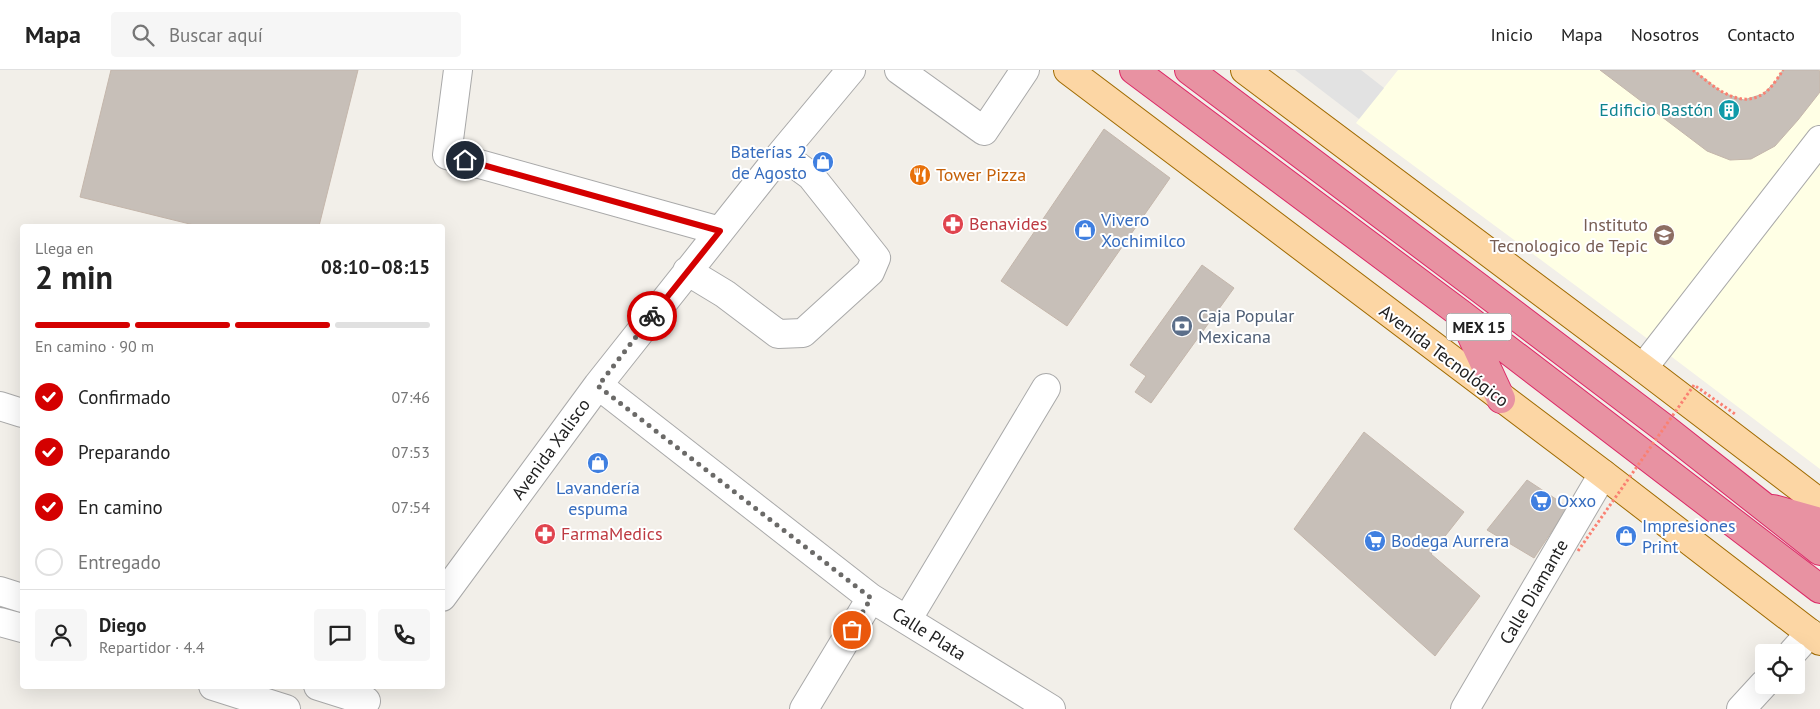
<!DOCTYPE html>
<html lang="es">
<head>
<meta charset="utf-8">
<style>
	body { margin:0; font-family:"PT Sans",sans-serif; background:#f6f6f6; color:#222; height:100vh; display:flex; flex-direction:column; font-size:19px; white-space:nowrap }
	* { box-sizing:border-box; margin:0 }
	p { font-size:16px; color:#767676 }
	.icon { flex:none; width:28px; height:28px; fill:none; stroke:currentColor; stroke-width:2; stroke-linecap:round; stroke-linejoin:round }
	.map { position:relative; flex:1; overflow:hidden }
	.sheet { position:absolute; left:20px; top:154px; width:425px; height:465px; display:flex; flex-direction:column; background:#fff; border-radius:5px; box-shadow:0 5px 20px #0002 }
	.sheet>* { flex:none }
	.tools { position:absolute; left:1755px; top:574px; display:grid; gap:10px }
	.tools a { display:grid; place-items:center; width:50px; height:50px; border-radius:5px; background:#fff; box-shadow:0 5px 20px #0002; font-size:25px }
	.pin { position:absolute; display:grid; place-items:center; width:42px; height:42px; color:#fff; margin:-21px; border:2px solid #fff; border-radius:50%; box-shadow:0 1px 5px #0007 }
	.courier { position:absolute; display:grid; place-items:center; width:50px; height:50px; margin:-25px; border:4px solid #d40000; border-radius:50%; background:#fff; color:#222; box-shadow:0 1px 6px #0007 }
	.overview em { font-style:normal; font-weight:700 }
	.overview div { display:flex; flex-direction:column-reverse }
	.overview { display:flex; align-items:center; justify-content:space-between; height:85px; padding:0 15px }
	h1 { font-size:32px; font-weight:700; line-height:38px }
	.bar { display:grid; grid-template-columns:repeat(4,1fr); gap:8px 5px; align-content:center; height:60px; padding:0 15px }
	.bar i { height:6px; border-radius:4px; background:#e0e0e0 }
	.bar .active { background:#d40000 }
	.bar p { grid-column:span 4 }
	.line { display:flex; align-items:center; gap:12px; padding:0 15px; border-top:1px solid #e0e0e0 }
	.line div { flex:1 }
	.round { display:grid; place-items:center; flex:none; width:52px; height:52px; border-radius:5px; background:#f6f6f6 }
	ol { padding:0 15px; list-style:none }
	li { display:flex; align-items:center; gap:15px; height:55px }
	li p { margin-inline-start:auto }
	li .icon { padding:5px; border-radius:50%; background:#d40000; color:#fff; stroke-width:4 }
	li:last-child { color:#767676 }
	li i { width:28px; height:28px; border:2px solid #e0e0e0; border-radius:50% }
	header { display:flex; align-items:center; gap:30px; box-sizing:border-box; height:70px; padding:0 25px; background:#fff; border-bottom:1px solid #e0e0e0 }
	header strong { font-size:24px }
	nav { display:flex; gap:28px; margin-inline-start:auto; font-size:18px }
	.search { width:350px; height:45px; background:#f6f6f6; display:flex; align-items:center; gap:12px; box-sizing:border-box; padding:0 18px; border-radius:5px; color:#767676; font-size:19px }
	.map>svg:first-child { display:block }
	.education { fill:#ffffe5 }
	.parking { fill:#e2e2e2 }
	.building { fill:#c7bfb8; stroke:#c4b6ab }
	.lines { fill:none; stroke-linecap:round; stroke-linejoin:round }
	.minor-casing { stroke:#a9a9a9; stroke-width:30 }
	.major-casing { stroke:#a06b00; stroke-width:30 }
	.highway-casing { stroke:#dc2a67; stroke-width:30 }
	.path { stroke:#fa8072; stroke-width:3; stroke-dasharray:2.5 2.5; stroke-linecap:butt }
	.minor { stroke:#fff; stroke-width:28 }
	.major { stroke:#fcd6a4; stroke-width:28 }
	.highway { stroke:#e892a2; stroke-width:28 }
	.path-bridge { stroke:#fa8072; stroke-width:3; stroke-dasharray:2.5 2.5; stroke-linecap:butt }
	.done { stroke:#6b6a68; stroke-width:5; stroke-dasharray:0 9 }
	.route { stroke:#d40000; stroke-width:6 }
	.labels { text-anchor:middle; stroke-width:4; stroke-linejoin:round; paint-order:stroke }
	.shield { fill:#fff; stroke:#646464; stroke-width:1 }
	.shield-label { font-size:16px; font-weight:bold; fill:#222 }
	.culture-label { font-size:18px; fill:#0d838f; stroke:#fff; text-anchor:end }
	.shop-label { font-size:18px; fill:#366cbe; stroke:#fff; text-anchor:start }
	.food-label { font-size:18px; fill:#c56008; stroke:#fff; text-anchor:start }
	.health-label { font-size:18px; fill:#be3a42; stroke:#fff; text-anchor:start }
	.education-label { font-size:18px; fill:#785e54; stroke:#fff; text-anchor:end }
	.service-label { font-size:18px; fill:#4e5e75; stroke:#fff; text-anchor:start }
	.street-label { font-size:18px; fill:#222; stroke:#fff }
</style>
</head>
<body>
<header>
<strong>Mapa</strong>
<div class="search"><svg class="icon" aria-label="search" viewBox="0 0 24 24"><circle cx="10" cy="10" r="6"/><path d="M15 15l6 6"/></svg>Buscar aquí</div>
<nav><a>Inicio</a><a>Mapa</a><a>Nosotros</a><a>Contacto</a></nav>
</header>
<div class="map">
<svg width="1820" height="639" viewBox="0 0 1820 639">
	<rect width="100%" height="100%" fill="#f2efe9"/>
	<path class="education" d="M 1398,0 L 1820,0 L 1820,399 L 1660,278 L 1356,53 Z"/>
	<path class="parking" d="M 1295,0 L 1361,0 L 1384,18 L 1359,49 Z"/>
	<path class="building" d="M 111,0 L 358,0 L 319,156 L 198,156 L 80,127 Z
		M 1600,0 L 1693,0 L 1723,23 L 1744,30 L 1763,24 L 1776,11 L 1783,0 L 1818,0 L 1820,1 L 1820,22 L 1798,50 L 1775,76 L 1751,89 L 1730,90 L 1707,81 Z
		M 1104,59 L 1170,108 L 1067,256 L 1001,211 Z
		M 1202,195 L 1234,218 L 1151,333 L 1135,322 L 1146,306 L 1130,295 Z
		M 1364,362 L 1464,442 L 1431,484 L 1480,526 L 1435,586 L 1294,459 Z
		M 1527,410 L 1568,437 L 1534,488 L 1487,460 Z"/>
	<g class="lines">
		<g class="minor-casing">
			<path id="minor" d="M 458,0 L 447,85 L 720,161
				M 899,0 L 984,61 L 1025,0
				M 687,201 L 725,224 L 778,264 L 803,263 L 870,202 L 876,188 L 811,106 L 781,84
				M 1643,298 L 1820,70
				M 598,315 L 871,528 L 1051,639
				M 0,336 L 22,343
				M 0,521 L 22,528
				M 442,527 L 598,315 L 781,84 L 851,0
				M 907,550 L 1046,318
				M 0,552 L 22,558
				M 1793,582 L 1810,563
				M 213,616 L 286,639
				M 318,616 L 366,631
				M 804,639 L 871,528
				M 1465,639 L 1603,404
				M 1741,639 L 1764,614"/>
		</g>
		<g class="major-casing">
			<path id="major" d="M 1068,0 L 1603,404 L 1820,571
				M 1245,0 L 1643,298 L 1820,433"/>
		</g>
		<g class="highway-casing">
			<path id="highway" d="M 1134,0 L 1461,244 L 1820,519
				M 1189,0 L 1478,217 L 1664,358 L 1820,481
				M 1463,247 L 1501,329
				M 1773,439 L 1820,452"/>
		</g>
		<path class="path" d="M 1693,0 C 1712,15 1738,40 1763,24 C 1771,19 1778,8 1783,0"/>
		<use href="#minor" class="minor"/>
		<use href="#major" class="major"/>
		<use href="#highway" class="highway"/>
		<path class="path-bridge" d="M 1578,481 L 1694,315 L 1735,344"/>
	</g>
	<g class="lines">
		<path class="done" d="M 652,246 L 598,316 L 871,528 L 852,560"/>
		<path class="route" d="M 465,90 L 720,161 L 652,246"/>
	</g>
	<defs>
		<g id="building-disc" transform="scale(1.125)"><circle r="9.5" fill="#0f9aa8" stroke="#fff"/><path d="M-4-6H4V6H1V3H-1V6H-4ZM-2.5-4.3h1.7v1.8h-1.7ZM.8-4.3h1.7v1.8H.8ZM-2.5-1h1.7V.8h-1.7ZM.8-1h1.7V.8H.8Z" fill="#fff"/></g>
		<g id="shop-disc" transform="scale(1.125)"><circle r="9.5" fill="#3f7fe0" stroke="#fff"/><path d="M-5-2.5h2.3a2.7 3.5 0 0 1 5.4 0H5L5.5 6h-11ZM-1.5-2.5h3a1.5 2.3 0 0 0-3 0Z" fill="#fff"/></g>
		<g id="restaurant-disc" transform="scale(1.125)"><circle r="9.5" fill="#e8710a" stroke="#fff"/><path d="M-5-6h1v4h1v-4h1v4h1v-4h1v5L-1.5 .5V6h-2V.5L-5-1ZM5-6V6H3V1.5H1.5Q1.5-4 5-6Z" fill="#fff"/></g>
		<g id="pharmacy-disc" transform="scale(1.125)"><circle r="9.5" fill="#e0444e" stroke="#fff"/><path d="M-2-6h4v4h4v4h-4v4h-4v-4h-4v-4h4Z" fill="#fff"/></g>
		<g id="university-disc" transform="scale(1.125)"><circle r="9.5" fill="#8d6e63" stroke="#fff"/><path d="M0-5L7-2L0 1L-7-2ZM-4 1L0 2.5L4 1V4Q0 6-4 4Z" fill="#fff"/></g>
		<g id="bank-disc" transform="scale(1.125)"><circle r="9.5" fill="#5c6f8a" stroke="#fff"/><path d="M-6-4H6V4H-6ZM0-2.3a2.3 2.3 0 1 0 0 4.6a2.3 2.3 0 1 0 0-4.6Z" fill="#fff"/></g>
		<g id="supermarket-disc" transform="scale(1.125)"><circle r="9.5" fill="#3f7fe0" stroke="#fff"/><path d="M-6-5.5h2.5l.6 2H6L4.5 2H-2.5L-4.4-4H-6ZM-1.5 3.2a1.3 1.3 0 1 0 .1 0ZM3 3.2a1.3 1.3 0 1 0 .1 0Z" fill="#fff"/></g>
	</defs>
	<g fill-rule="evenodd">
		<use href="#building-disc" x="1729" y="40"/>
		<use href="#shop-disc" x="823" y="92"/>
		<use href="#restaurant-disc" x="920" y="105"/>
		<use href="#pharmacy-disc" x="953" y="154"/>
		<use href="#shop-disc" x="1085" y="160"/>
		<use href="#university-disc" x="1664" y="165"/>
		<use href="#bank-disc" x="1182" y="256"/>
		<use href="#shop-disc" x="598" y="393"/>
		<use href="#supermarket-disc" x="1541" y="431"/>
		<use href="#pharmacy-disc" x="545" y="464"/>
		<use href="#shop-disc" x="1626" y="466"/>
		<use href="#supermarket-disc" x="1375" y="471"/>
	</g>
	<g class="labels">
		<rect class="shield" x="1446.5" y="243.5" width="65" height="27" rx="4"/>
		<g class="shield-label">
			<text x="1479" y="263">MEX 15</text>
		</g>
		<g class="culture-label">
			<text x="1713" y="46">Edificio Bastón</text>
		</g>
		<g class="shop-label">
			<text x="807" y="88" text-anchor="end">Baterías 2<tspan x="807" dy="21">de Agosto</tspan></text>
			<text x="1101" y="156">Vivero<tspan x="1101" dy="21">Xochimilco</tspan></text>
			<text x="598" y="424" text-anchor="middle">Lavandería<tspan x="598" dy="21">espuma</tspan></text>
			<text x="1557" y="437">Oxxo</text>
			<text x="1642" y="462">Impresiones<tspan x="1642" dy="21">Print</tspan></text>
			<text x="1391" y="477">Bodega Aurrera</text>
		</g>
		<g class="food-label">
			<text x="936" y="111">Tower Pizza</text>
		</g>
		<g class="health-label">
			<text x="969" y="160">Benavides</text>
			<text x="561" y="470">FarmaMedics</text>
		</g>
		<g class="education-label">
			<text x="1648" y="161">Instituto<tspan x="1648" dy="21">Tecnologico de Tepic</tspan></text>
		</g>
		<g class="service-label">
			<text x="1198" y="252">Caja Popular<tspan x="1198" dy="21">Mexicana</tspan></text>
		</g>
		<g class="street-label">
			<text transform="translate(1444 286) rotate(37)" y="6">Avenida Tecnológico</text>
			<text transform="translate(551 379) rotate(-54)" y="6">Avenida Xalisco</text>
			<text transform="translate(1534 522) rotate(-60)" y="6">Calle Diamante</text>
			<text transform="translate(929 564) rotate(32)" y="6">Calle Plata</text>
		</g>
	</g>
</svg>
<div class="tools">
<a><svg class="icon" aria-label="locate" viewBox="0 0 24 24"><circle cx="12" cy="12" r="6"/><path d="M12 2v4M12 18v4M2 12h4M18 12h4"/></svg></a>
</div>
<div class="pin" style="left:852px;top:560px;background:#ea580c"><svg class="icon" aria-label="bag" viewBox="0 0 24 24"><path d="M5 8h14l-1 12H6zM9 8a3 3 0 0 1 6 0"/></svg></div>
<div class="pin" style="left:465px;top:90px;background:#1f2937"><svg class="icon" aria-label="home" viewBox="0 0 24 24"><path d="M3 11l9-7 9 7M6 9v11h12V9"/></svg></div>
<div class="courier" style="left:652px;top:246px"><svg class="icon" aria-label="bike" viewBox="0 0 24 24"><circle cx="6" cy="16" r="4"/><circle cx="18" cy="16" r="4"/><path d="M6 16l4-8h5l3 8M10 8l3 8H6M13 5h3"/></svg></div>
<section class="sheet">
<div class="overview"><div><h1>2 min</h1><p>Llega en</p></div><em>08:10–08:15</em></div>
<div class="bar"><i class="active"></i><i class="active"></i><i class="active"></i><i></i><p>En camino · 90 m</p></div>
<ol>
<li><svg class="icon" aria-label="check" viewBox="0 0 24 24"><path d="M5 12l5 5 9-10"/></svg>Confirmado<p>07:46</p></li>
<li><svg class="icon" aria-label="check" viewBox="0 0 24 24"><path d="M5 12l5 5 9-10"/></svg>Preparando<p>07:53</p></li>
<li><svg class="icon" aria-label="check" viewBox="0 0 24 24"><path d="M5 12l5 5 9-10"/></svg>En camino<p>07:54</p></li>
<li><i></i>Entregado</li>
</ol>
<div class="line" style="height:90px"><a class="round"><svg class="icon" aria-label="person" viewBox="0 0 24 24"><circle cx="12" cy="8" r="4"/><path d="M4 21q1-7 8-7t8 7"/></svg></a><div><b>Diego</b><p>Repartidor · 4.4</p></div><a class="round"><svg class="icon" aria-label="chat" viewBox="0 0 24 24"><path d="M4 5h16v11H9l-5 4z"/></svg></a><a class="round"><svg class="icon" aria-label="phone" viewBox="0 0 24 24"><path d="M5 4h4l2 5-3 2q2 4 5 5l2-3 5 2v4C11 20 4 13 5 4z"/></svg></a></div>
</section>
</div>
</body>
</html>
